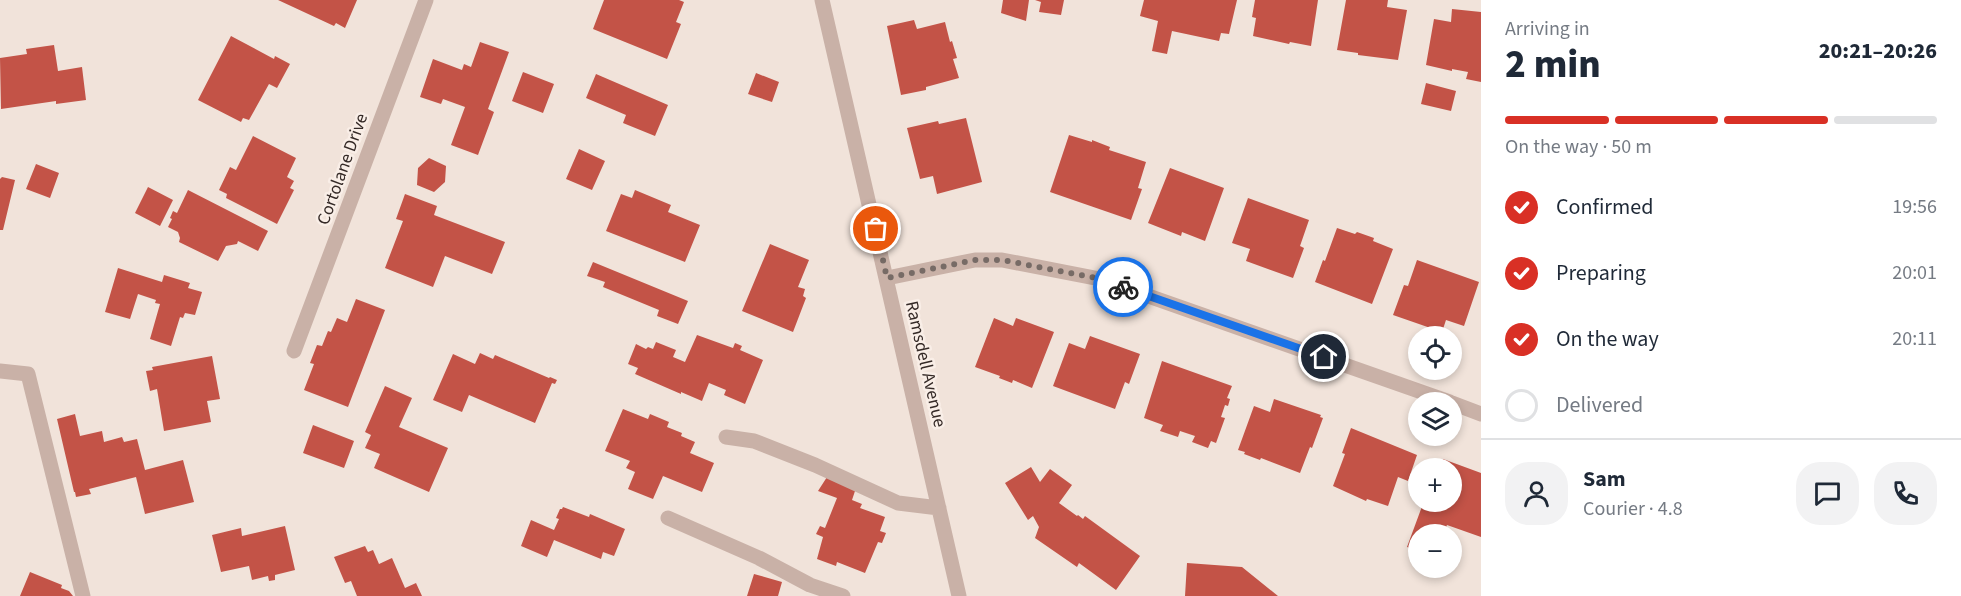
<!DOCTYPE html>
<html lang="en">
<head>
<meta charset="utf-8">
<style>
	body { margin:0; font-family:"Source Sans 3",sans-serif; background:#f2f2f3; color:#1f2937; height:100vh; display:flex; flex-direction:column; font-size:22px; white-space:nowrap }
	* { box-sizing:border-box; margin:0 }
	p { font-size:20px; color:#747a83 }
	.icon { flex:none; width:33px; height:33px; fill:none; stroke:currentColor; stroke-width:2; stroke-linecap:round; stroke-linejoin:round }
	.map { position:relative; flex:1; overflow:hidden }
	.sheet { display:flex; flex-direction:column; background:#fff; width:480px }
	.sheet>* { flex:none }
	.fabs { position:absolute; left:1408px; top:326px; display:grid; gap:12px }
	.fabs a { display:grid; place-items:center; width:54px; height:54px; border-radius:50%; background:#fff; box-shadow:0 3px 9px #0003; font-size:30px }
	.pin { position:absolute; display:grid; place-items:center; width:51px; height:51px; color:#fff; margin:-26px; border:3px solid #fff; border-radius:50%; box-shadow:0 2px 6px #0007 }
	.courier { position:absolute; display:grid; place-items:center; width:60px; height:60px; margin:-30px; border:4px solid #1a73e8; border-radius:50%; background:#fff; color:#222; box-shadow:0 2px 8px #0007 }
	.summary em { font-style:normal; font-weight:800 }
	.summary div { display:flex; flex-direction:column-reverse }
	.summary { display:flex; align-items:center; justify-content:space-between; height:102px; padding:0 24px }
	h1 { font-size:39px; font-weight:800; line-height:45px }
	.bar { display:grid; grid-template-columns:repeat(4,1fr); gap:9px 6px; align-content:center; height:72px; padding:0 24px }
	.bar i { height:8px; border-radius:4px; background:#e0e1e3 }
	.bar .on { background:#d93025 }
	.bar p { grid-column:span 4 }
	.line { display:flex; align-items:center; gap:15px; padding:0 24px; border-top:2px solid #e0e1e3 }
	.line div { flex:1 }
	.round { display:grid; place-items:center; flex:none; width:63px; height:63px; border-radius:24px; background:#f2f2f3 }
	ol { padding:0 24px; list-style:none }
	li { display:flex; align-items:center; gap:18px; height:66px }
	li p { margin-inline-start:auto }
	li .icon { padding:6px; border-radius:50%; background:#d93025; color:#fff; stroke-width:4 }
	li:last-child { color:#747a83 }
	li i { width:33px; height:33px; border:3px solid #e0e1e3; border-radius:50% }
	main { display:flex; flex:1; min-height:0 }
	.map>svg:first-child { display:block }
	.building { fill:#c35347 }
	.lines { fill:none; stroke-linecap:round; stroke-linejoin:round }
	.minor { stroke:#c9b1a7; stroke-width:15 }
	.done { stroke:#776b66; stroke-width:6; stroke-dasharray:0 10.8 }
	.route { stroke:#1a73e8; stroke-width:8 }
	.labels { text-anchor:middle; stroke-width:5; stroke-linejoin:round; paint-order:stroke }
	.street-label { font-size:18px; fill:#352a27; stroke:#f9eee7 }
</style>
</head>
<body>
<main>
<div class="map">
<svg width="1481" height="596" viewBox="0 0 1481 596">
	<rect width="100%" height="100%" fill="#f1e3da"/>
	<path class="building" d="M 278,0 L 357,0 L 345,28 L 336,23 L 334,26 Z
		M 604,0 L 679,0 L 684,2 L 676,22 L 681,24 L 667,59 L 593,29 Z
		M 1003,0 L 1029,0 L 1026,21 L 1001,13 Z
		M 1035,0 L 1064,0 L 1061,15 L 1039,12 L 1041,2 Z
		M 1144,0 L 1237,0 L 1229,34 L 1221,33 L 1219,41 L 1172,31 L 1167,54 L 1152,51 L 1158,21 L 1140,16 Z
		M 1255,0 L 1318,0 L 1311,46 L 1290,42 L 1289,44 L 1253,36 L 1256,18 L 1252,17 Z
		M 1346,0 L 1388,0 L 1387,7 L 1407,10 L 1398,60 L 1358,55 L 1358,53 L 1337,50 Z
		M 1452,9 L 1481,12 L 1481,82 L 1466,79 L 1468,72 L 1452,69 L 1452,71 L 1426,65 L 1434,19 L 1451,22 Z
		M 914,20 L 917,29 L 945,22 L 950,42 L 952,41 L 957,58 L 953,59 L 959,78 L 926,87 L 926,90 L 901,95 L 887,26 Z
		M 231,36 L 274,59 L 275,56 L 290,64 L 277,88 L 269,84 L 249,120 L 243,118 L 241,122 L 198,100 Z
		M 480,42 L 509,52 L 488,109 L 494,112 L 478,155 L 451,145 L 465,107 L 443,99 L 441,104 L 420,97 L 433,59 L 462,70 L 464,64 L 471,67 Z
		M 54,45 L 58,71 L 82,67 L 86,100 L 56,104 L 56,101 L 1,109 L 0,58 L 27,54 L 26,49 Z
		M 523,72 L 554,84 L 543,113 L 512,101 Z
		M 756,73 L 779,82 L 772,102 L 748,94 Z
		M 596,74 L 668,105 L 655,136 L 623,123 L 626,115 L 586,98 Z
		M 1426,83 L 1456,91 L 1451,111 L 1421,104 Z
		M 966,118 L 982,182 L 937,194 L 933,176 L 920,179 L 907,128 L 938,121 L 939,124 Z
		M 1069,135 L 1092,142 L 1092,140 L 1110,147 L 1109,150 L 1146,162 L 1138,188 L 1142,189 L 1131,220 L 1050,192 Z
		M 253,136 L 296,158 L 287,177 L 294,181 L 290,188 L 294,190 L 277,224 L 226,198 L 227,194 L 219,190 L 230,167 L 236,170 Z
		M 579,149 L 605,161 L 592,190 L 566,179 Z
		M 429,158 L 446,166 L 445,182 L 434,192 L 417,185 L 418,168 Z
		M 36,164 L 59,173 L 50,198 L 26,189 Z
		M 1170,168 L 1224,188 L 1205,241 L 1182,232 L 1181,236 L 1148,223 Z
		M 2,177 L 15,180 L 3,230 L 0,230 L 0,179 Z
		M 148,187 L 173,200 L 160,226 L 135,213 Z
		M 188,190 L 268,231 L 258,251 L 238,241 L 237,244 L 226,246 L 218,261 L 179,242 L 180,238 L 178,232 L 168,227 L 172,219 L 170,218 L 173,211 L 177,213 Z
		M 635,190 L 671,205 L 668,212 L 700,225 L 685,262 L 606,231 L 621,194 L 632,198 Z
		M 405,194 L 437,206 L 434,215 L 505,242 L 492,274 L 445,256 L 433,287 L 385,268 L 403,221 L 396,219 Z
		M 1248,198 L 1309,220 L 1300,246 L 1304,248 L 1293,278 L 1246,261 L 1250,249 L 1232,243 Z
		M 1337,228 L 1355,234 L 1357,232 L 1374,238 L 1373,241 L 1393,249 L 1372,304 L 1315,282 L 1323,260 L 1325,261 Z
		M 770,244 L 809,260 L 798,287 L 805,289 L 803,296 L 806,298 L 793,332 L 742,311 Z
		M 1417,260 L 1479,282 L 1464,326 L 1446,320 L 1442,332 L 1393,315 L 1404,285 L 1408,286 Z
		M 593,262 L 688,301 L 678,324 L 657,316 L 659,310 L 603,287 L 605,282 L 587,276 Z
		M 118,268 L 162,282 L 164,275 L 190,283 L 188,288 L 202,292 L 195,315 L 185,313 L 183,318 L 180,317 L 171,346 L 150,339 L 160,304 L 155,303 L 156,300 L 138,294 L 130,319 L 105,312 Z
		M 356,299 L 385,310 L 348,407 L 304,390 L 314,364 L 310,363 L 317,345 L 322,346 L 328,331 L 331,332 L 337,318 L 347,322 Z
		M 994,318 L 1013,326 L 1016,318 L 1054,332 L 1032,388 L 1013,380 L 1012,383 L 999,378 L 1000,376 L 975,367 Z
		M 697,335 L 733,348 L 735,343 L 742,346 L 740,350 L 763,360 L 745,404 L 724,395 L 726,390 L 709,383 L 702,401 L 681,392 L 681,394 L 635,374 L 638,368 L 628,364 L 636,344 L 646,349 L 648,347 L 653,349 L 656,342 L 676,350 L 673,357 L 685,362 Z
		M 1090,336 L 1140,354 L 1129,384 L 1125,382 L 1115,409 L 1053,386 L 1069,343 L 1085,349 Z
		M 480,353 L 493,359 L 495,355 L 549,378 L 550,377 L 557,380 L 555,384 L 552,383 L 535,423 L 469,395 L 462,412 L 433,400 L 453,354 L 475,364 Z
		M 212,356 L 220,399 L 207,401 L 211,422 L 164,431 L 157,389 L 150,391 L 146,371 L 153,370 L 152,367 Z
		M 1162,361 L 1232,386 L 1227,398 L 1230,399 L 1228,406 L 1225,405 L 1221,417 L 1225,418 L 1216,443 L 1211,441 L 1208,448 L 1192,442 L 1195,436 L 1180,431 L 1178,437 L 1160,431 L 1163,425 L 1144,418 Z
		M 385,386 L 412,398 L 399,427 L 448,448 L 429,492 L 374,468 L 380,454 L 365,448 L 371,435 L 365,432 Z
		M 1274,399 L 1321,415 L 1320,417 L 1323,418 L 1312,448 L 1310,447 L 1300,473 L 1261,458 L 1260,460 L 1244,454 L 1245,452 L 1238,450 L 1254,406 L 1270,412 Z
		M 623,409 L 648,419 L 650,414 L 669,422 L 667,427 L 682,433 L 681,436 L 695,442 L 690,453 L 714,463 L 702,492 L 663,476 L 653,499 L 628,489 L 635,472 L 626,468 L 630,461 L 605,451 Z
		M 75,414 L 80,436 L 102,431 L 104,442 L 122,437 L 124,442 L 137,439 L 145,470 L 183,460 L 194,502 L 145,514 L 136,477 L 89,489 L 91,494 L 76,497 L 75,492 L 74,492 L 57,419 Z
		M 313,425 L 354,441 L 344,468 L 303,453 Z
		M 1351,428 L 1417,455 L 1408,481 L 1398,477 L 1388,506 L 1367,499 L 1366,501 L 1333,486 L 1345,454 L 1342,453 Z
		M 1443,459 L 1481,473 L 1481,537 L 1447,525 L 1443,534 L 1419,534 L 1419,551 L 1407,547 L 1424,501 L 1452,501 L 1452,468 L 1439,468 Z
		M 1031,467 L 1040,482 L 1050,469 L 1072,485 L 1059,503 L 1077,516 L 1078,515 L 1083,519 L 1085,516 L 1140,556 L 1116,590 L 1079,563 L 1077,567 L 1035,538 L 1039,527 L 1033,516 L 1028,520 L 1005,483 Z
		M 827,477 L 856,488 L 852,500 L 862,504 L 860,508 L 885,517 L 880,531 L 886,533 L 882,543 L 878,542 L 865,573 L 837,562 L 836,566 L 817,559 L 823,537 L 816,534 L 820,526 L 825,528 L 837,498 L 818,491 Z
		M 563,507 L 589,517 L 590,514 L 625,529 L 614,556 L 603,552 L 601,559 L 554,540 L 547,557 L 521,546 L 531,520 L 554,530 L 559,519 L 556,518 L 560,509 L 562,509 Z
		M 285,526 L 295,570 L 275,575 L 275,580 L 269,581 L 268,576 L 252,580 L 249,566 L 221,572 L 212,535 L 241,528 L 242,536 Z
		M 365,546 L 368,552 L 373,550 L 379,564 L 392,558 L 405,588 L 416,583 L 422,596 L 357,596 L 351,581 L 345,583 L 334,557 Z
		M 1187,563 L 1242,567 L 1278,596 L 1185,596 Z
		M 30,572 L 62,585 L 61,588 L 69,591 L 73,596 L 20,596 Z
		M 754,574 L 782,582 L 778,596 L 747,596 Z"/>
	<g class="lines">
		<path class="minor" d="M 822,0 L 959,596
			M 887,278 L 975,260 L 1002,260 L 1100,279 L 1450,402
			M 294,351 L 426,0
			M 0,371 L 28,374 L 83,596
			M 1452,403 L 1481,414
			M 726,437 L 754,441 L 815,465 L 898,503 L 939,508
			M 668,518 L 759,558 L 810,585 L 843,596"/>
	</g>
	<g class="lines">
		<path class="done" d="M 876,229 L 887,278 L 975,260 L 1002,260 L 1101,279 L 1123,287"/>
		<path class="route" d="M 1123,287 L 1324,357"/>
	</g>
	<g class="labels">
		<g class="street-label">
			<text transform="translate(342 169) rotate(-70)" y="6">Cortolane Drive</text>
			<text transform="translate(926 364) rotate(77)" y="6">Ramsdell Avenue</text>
		</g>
	</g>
</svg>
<div class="fabs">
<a><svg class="icon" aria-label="locate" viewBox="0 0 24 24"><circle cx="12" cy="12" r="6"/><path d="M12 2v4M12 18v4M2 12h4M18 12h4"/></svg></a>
<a><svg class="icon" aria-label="layers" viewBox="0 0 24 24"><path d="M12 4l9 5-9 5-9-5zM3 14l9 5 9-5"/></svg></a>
<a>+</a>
<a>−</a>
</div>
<div class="pin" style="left:876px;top:229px;background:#ea580c"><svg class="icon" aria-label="bag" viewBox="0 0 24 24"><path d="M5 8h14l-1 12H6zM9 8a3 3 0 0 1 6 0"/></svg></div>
<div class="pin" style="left:1324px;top:357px;background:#1f2937"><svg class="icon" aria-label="home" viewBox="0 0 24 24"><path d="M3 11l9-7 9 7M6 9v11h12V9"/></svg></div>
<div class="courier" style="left:1123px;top:287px"><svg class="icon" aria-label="bike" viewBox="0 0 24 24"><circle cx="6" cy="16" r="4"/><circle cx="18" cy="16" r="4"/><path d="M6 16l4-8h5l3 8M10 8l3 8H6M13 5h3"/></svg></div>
</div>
<section class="sheet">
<div class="summary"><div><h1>2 min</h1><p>Arriving in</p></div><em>20:21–20:26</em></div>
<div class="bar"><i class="on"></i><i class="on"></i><i class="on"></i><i></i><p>On the way · 50 m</p></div>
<ol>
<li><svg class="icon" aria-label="check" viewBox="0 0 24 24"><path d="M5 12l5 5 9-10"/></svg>Confirmed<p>19:56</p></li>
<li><svg class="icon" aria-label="check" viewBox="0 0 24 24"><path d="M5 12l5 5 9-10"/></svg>Preparing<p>20:01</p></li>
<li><svg class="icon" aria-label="check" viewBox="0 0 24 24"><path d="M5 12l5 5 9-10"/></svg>On the way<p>20:11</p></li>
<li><i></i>Delivered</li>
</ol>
<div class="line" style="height:108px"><a class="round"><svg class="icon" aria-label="person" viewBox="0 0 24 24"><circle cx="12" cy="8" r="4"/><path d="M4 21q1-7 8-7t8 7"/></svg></a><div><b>Sam</b><p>Courier · 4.8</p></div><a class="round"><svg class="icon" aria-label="chat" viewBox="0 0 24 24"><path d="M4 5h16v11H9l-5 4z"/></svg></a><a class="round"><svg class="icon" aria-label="phone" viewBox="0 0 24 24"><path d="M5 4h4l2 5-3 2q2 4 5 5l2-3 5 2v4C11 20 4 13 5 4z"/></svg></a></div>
</section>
</main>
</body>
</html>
